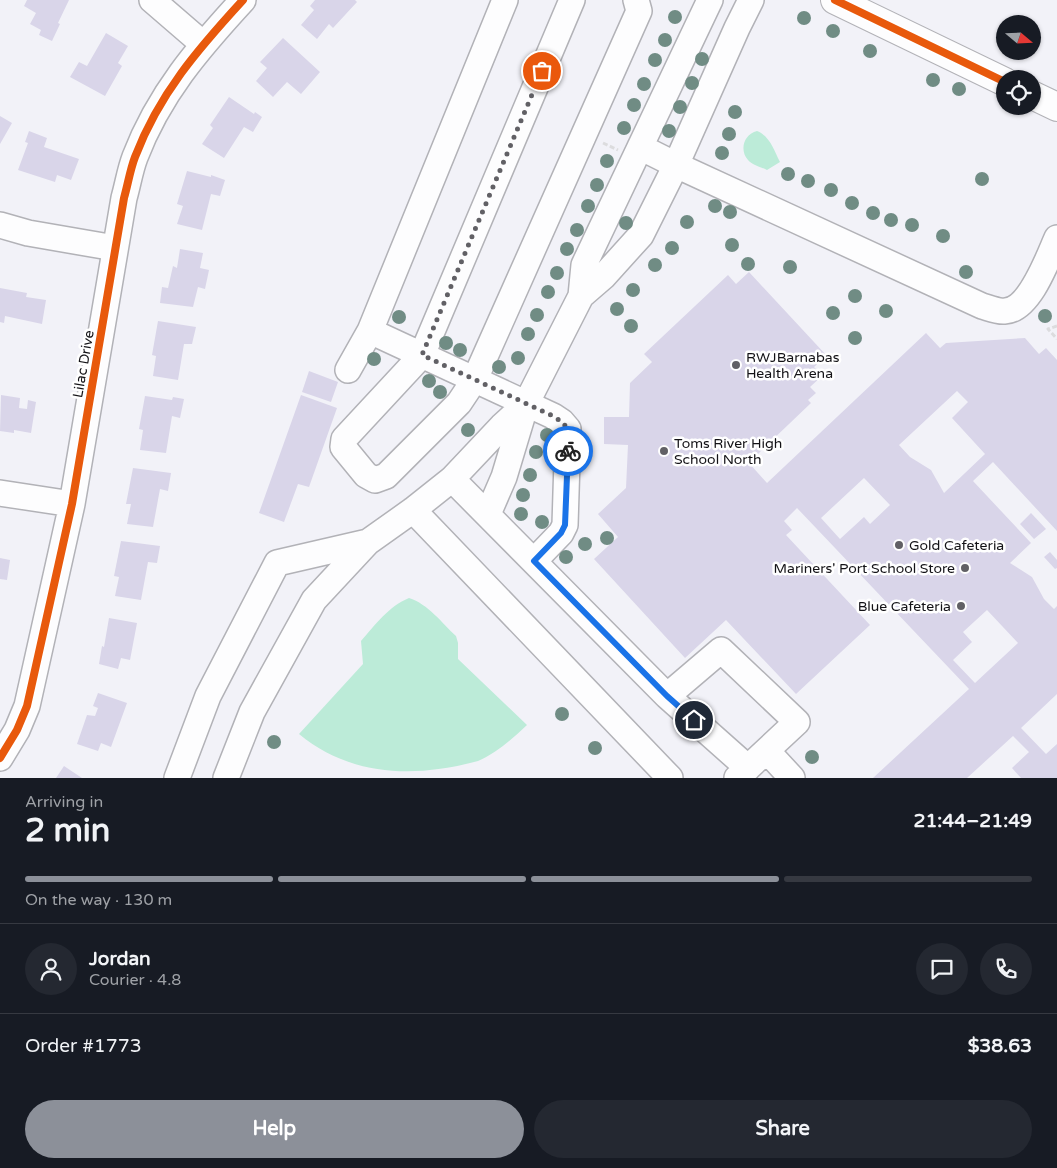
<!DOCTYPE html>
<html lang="en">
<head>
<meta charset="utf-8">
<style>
	body { margin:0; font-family:"Varela Round",sans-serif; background:#242831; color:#f1f3f6; height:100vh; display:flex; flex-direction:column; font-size:19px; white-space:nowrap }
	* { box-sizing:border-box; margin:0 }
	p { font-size:16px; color:#9ea1a6 }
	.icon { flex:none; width:28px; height:28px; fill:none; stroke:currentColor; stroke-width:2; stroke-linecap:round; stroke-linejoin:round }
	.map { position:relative; height:778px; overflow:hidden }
	.sheet { display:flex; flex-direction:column; background:#171b24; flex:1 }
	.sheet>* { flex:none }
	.needle { width:32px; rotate:109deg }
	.buttons { position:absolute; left:996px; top:15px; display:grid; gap:10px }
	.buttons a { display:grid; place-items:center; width:45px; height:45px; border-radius:50%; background:#171b24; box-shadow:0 1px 4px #0004; font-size:25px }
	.pin { position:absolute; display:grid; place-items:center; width:42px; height:42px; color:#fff; margin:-21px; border:2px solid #fff; border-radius:50%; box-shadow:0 1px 5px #0007 }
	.courier { position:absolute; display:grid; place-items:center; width:50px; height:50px; margin:-25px; border:4px solid #1a73e8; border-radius:50%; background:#fff; color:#222; box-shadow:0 1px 6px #0007 }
	.overview em { font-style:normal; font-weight:700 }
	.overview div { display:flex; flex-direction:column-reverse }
	.overview { display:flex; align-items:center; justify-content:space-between; height:85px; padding:0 25px }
	h1 { font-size:32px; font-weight:700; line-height:38px }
	.bar { display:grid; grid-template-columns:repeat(4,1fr); gap:8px 5px; align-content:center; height:60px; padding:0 25px }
	.bar i { height:6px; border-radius:4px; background:#363941 }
	.bar .active { background:#8c9099 }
	.bar p { grid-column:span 4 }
	.line { display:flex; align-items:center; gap:12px; padding:0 25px; border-top:1px solid #363941 }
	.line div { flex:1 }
	.round { display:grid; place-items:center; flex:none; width:52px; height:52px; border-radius:26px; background:#242831 }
	.cta { display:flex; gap:10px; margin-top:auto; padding:10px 25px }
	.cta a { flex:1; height:58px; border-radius:30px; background:#8c9099; color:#fff; font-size:20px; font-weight:700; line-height:58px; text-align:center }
	.cta a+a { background:#242831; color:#f1f3f6 }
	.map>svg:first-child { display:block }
	.green { fill:#bcebd8 }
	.building { fill:#d9d5e9; fill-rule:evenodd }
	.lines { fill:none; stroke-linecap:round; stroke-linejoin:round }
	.minor-casing { stroke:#b2b2b7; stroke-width:28 }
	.major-casing { stroke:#b2b2b7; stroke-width:30 }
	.path { stroke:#dcdcde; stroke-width:3; stroke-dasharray:5 2.5; stroke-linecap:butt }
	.minor { stroke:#fdfdfe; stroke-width:25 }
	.major { stroke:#fdfdfe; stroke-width:28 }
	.cycleway-casing { stroke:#fff; stroke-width:11 }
	.cycleway { stroke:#e8590c; stroke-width:8 }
	.tree { fill:#708c84 }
	.done { stroke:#616065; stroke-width:5; stroke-dasharray:0 9 }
	.route { stroke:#1a73e8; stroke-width:6 }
	.poi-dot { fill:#616065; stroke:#fff; stroke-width:2 }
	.labels { text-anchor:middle; stroke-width:5; stroke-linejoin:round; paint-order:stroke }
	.poi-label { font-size:14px; fill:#131216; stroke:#fff; text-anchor:start }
	.street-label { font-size:14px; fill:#131216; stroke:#fff }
</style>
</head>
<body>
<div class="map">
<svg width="1057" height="778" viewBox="0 0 1057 778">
	<rect width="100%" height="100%" fill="#f2f2f8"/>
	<path class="green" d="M 757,131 C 770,136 774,150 780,162 L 767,170 C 761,167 752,165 748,160 C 739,150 744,134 757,131 Z
		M 409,598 C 428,604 442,623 456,636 L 458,643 L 458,659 L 527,725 C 512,739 497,753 478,761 C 415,778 351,777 299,734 L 363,664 L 361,641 C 375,625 389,606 409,598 Z"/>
	<path class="building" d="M 27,0 L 69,0 L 58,23 L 60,24 L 52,41 L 39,35 L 41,30 L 30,24 L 36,13 L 24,6 Z
		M 315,0 L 355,0 L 357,2 L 333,28 L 329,24 L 317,39 L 301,25 L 314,10 L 310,6 Z
		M 106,33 L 128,46 L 118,63 L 122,66 L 105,96 L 70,77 L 79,62 L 87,66 Z
		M 283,38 L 320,72 L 301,94 L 287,82 L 273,97 L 256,81 L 267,68 L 260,62 Z
		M 229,97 L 254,114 L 255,112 L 262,117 L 253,132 L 244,127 L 224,158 L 202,144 L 213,128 L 210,125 Z
		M 0,116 L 12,123 L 0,144 Z
		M 29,131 L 47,138 L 44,147 L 79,159 L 71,180 L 57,175 L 55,182 L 18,170 L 28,143 L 25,142 Z
		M 187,171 L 211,177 L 211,175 L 225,180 L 220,196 L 211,194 L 202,230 L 177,224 L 183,206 L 177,204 Z
		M 180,249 L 203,253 L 200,268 L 209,270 L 205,289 L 198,287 L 193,307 L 160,303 L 162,287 L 168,288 L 173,266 L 177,268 Z
		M 749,272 L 827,356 L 814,367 L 822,376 L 810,387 L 816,393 L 808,400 L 811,403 L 767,445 L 764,442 L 758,448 L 761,451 L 749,463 L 767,483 L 926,333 L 940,348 L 946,343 L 1025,338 L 1039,354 L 1046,348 L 1057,360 L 1057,531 L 993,462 L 973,481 L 1031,543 L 1010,563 L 1032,577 L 1044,599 L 1054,609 L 1057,606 L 1057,694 L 1021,728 L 1046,754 L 1057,744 L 1057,778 L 1021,778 L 1012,768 L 1029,752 L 1013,736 L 967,778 L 873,778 L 969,689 L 797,508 L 784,521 L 792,530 L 786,535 L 870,625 L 796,694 L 726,620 L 685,658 L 594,559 L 618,537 L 598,514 L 626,488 L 628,445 L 604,444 L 604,417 L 629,417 L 630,383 L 652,362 L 644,354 L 728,275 L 736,284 ZM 957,391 L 968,402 L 952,418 L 985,454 L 944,493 L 931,470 L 910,457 L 899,445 ZM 864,478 L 890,505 L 870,524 L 864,517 L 840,539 L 821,518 ZM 987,610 L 1018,643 L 975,683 L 953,660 L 972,642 L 963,632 Z
		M 0,288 L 27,293 L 26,297 L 46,300 L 42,324 L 5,316 L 4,323 L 0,322 Z
		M 158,321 L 196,327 L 192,344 L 184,344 L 178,380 L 153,376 L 156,356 L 152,355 Z
		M 309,371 L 338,382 L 331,402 L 302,392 Z
		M 1,395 L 20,398 L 19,408 L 27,409 L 28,400 L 36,402 L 31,433 L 14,430 L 14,433 L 0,431 Z
		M 301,395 L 337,408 L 309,487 L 298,484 L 284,522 L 259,513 Z
		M 145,396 L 172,400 L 173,397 L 184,399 L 180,418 L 172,416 L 166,453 L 140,450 L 143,430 L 139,429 Z
		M 133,468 L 171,473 L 168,491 L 160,489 L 153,527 L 127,524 L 131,504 L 126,504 Z
		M 1031,513 L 1046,529 L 1034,539 L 1020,524 Z
		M 121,541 L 160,546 L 157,563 L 148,562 L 141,600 L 115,596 L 119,577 L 114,576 Z
		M 1050,552 L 1057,560 L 1057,568 L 1055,569 L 1044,557 Z
		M 0,558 L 10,560 L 7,580 L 0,579 Z
		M 109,618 L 137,623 L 130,660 L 121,658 L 118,669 L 99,664 L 102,646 L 104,647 Z
		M 98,693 L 127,703 L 111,747 L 101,743 L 98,751 L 77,744 L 87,715 L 95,716 L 98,708 L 93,706 Z
		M 64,766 L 82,778 L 56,778 Z"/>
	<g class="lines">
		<g class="minor-casing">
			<path id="minor" d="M 152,0 L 203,44
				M 505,0 L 370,331 L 553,416 L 562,422 L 568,429 L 565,525 L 561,533 L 534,561
				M 572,0 L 422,355 L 344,439 L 343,447 L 366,475 L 375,480 L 386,476 L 459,403 L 475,379 L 639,11 L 636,0
				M 710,0 L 584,265 L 581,296 L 603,277 L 641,235 L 676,165 L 737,28 L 751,0
				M 640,147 L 676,165 L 982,306 C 989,308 998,312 1005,311 C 1030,310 1048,258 1057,238
				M 0,225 L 28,233 L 115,248
				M 348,370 L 370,331
				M 452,479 L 667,696 L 748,768
				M 0,493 L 72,504
				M 413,510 L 670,778
				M 488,514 L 504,477 L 526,404 L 581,296
				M 667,696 L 721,650 L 797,722 L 737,778
				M 767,751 L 792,778
				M 0,758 L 17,730 L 27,706 L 72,504 L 124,198 C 128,184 130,170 135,157 C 159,94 198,49 243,0
				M 177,778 L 208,696 L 277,563 L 368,542
				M 226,778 L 252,712 L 314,600 L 368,542 L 413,510 L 452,479 L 502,426 L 526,404"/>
		</g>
		<g class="major-casing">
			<path id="major" d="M 835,0 L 1005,82
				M 1032,95 L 1057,107"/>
		</g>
		<path class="path" d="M 603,143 L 618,150
			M 1057,326 L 1048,329 L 1057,339"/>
		<use href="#minor" class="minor"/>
		<use href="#major" class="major"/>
		<g class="cycleway-casing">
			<path id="cycleway" d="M 835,0 L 1005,82
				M 0,758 L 17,730 L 27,706 L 72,504 L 124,198 C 128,184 130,170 135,157 C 159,94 198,49 243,0"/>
		</g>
		<use href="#cycleway" class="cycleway"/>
	</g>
	<g class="tree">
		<circle cx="675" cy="17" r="7"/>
		<circle cx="804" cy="18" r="7"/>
		<circle cx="833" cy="31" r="7"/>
		<circle cx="665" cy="40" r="7"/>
		<circle cx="870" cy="51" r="7"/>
		<circle cx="702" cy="59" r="7"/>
		<circle cx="655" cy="60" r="7"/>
		<circle cx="933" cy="80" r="7"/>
		<circle cx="692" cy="83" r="7"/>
		<circle cx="644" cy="84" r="7"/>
		<circle cx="959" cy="89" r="7"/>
		<circle cx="634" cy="105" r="7"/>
		<circle cx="680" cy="107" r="7"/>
		<circle cx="735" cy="112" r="7"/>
		<circle cx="624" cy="128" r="7"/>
		<circle cx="669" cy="131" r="7"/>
		<circle cx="729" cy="134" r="7"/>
		<circle cx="722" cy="153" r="7"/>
		<circle cx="607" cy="161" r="7"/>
		<circle cx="788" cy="174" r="7"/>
		<circle cx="982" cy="179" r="7"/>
		<circle cx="808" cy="181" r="7"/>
		<circle cx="597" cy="185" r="7"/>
		<circle cx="831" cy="190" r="7"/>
		<circle cx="852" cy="203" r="7"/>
		<circle cx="588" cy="206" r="7"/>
		<circle cx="715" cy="206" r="7"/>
		<circle cx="730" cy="212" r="7"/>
		<circle cx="873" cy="213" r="7"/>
		<circle cx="891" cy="220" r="7"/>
		<circle cx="687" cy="222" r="7"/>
		<circle cx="626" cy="223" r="7"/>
		<circle cx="912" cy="225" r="7"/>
		<circle cx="577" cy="230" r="7"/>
		<circle cx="943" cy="236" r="7"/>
		<circle cx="732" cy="245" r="7"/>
		<circle cx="672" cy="248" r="7"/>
		<circle cx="567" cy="249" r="7"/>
		<circle cx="748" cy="264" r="7"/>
		<circle cx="655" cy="265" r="7"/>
		<circle cx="790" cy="267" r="7"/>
		<circle cx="966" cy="272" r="7"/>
		<circle cx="557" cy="273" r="7"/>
		<circle cx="633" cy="290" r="7"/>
		<circle cx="548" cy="292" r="7"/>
		<circle cx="855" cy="296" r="7"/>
		<circle cx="617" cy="309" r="7"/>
		<circle cx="886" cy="311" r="7"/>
		<circle cx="833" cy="313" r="7"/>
		<circle cx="537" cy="315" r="7"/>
		<circle cx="1045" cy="316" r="7"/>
		<circle cx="399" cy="317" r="7"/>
		<circle cx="631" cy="326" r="7"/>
		<circle cx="528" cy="334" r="7"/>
		<circle cx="855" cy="338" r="7"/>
		<circle cx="446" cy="343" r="7"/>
		<circle cx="460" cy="350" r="7"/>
		<circle cx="518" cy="358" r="7"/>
		<circle cx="374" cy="359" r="7"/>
		<circle cx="499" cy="367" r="7"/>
		<circle cx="429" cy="381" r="7"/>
		<circle cx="440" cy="392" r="7"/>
		<circle cx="468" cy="430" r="7"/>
		<circle cx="547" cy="435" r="7"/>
		<circle cx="536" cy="452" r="7"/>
		<circle cx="530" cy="475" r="7"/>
		<circle cx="523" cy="495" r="7"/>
		<circle cx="521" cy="514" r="7"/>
		<circle cx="542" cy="522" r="7"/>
		<circle cx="607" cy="538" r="7"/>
		<circle cx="585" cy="544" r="7"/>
		<circle cx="566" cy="557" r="7"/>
		<circle cx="562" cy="714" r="7"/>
		<circle cx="274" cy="742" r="7"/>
		<circle cx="595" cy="748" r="7"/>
		<circle cx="812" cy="757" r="7"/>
	</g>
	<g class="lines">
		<path class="done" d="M 542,71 L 422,355 L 553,416 L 562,422 L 568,429 L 568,451"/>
		<path class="route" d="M 568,451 L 565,525 L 561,533 L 534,561 L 667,696 L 694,720"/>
	</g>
	<g class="poi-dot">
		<circle cx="736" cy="365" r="5"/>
		<circle cx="664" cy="451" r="5"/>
		<circle cx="899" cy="545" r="5"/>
		<circle cx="965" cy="568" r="5"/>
		<circle cx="961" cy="606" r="5"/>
	</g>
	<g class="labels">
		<g class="poi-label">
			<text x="746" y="362">RWJBarnabas<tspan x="746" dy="16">Health Arena</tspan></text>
			<text x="674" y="448">Toms River High<tspan x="674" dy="16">School North</tspan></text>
			<text x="909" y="550">Gold Cafeteria</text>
			<text x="955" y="573" text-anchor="end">Mariners' Port School Store</text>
			<text x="951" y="611" text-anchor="end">Blue Cafeteria</text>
		</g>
		<g class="street-label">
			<text transform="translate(83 364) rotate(-80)" y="5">Lilac Drive</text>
		</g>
	</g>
</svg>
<div class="buttons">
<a><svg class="needle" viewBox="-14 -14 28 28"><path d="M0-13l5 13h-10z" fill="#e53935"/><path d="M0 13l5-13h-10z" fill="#9ea1a6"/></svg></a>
<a><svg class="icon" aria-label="locate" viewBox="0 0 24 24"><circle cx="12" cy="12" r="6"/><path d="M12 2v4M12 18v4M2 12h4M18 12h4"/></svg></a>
</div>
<div class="pin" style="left:542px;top:71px;background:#ea580c"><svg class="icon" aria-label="bag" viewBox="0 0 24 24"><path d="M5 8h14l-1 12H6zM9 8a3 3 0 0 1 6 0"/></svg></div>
<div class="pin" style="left:694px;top:720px;background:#1f2937"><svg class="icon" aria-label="home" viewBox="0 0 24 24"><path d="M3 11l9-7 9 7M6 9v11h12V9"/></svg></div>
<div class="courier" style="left:568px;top:451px"><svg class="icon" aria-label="bike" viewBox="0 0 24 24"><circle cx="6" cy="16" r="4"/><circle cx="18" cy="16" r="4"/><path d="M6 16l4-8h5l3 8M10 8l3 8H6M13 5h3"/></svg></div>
</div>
<section class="sheet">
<div class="overview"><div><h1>2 min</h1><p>Arriving in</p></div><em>21:44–21:49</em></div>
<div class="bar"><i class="active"></i><i class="active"></i><i class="active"></i><i></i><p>On the way · 130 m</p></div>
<div class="line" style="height:90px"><a class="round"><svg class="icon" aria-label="person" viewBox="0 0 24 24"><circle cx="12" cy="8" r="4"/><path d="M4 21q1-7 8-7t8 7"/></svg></a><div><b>Jordan</b><p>Courier · 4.8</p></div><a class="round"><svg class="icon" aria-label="chat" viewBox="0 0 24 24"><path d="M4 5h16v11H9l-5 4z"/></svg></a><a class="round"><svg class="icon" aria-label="phone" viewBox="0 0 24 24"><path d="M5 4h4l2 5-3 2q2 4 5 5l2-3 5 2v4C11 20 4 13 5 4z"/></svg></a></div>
<div class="line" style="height:65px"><div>Order #1773</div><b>$38.63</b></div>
<div class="cta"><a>Help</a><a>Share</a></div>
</section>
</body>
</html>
